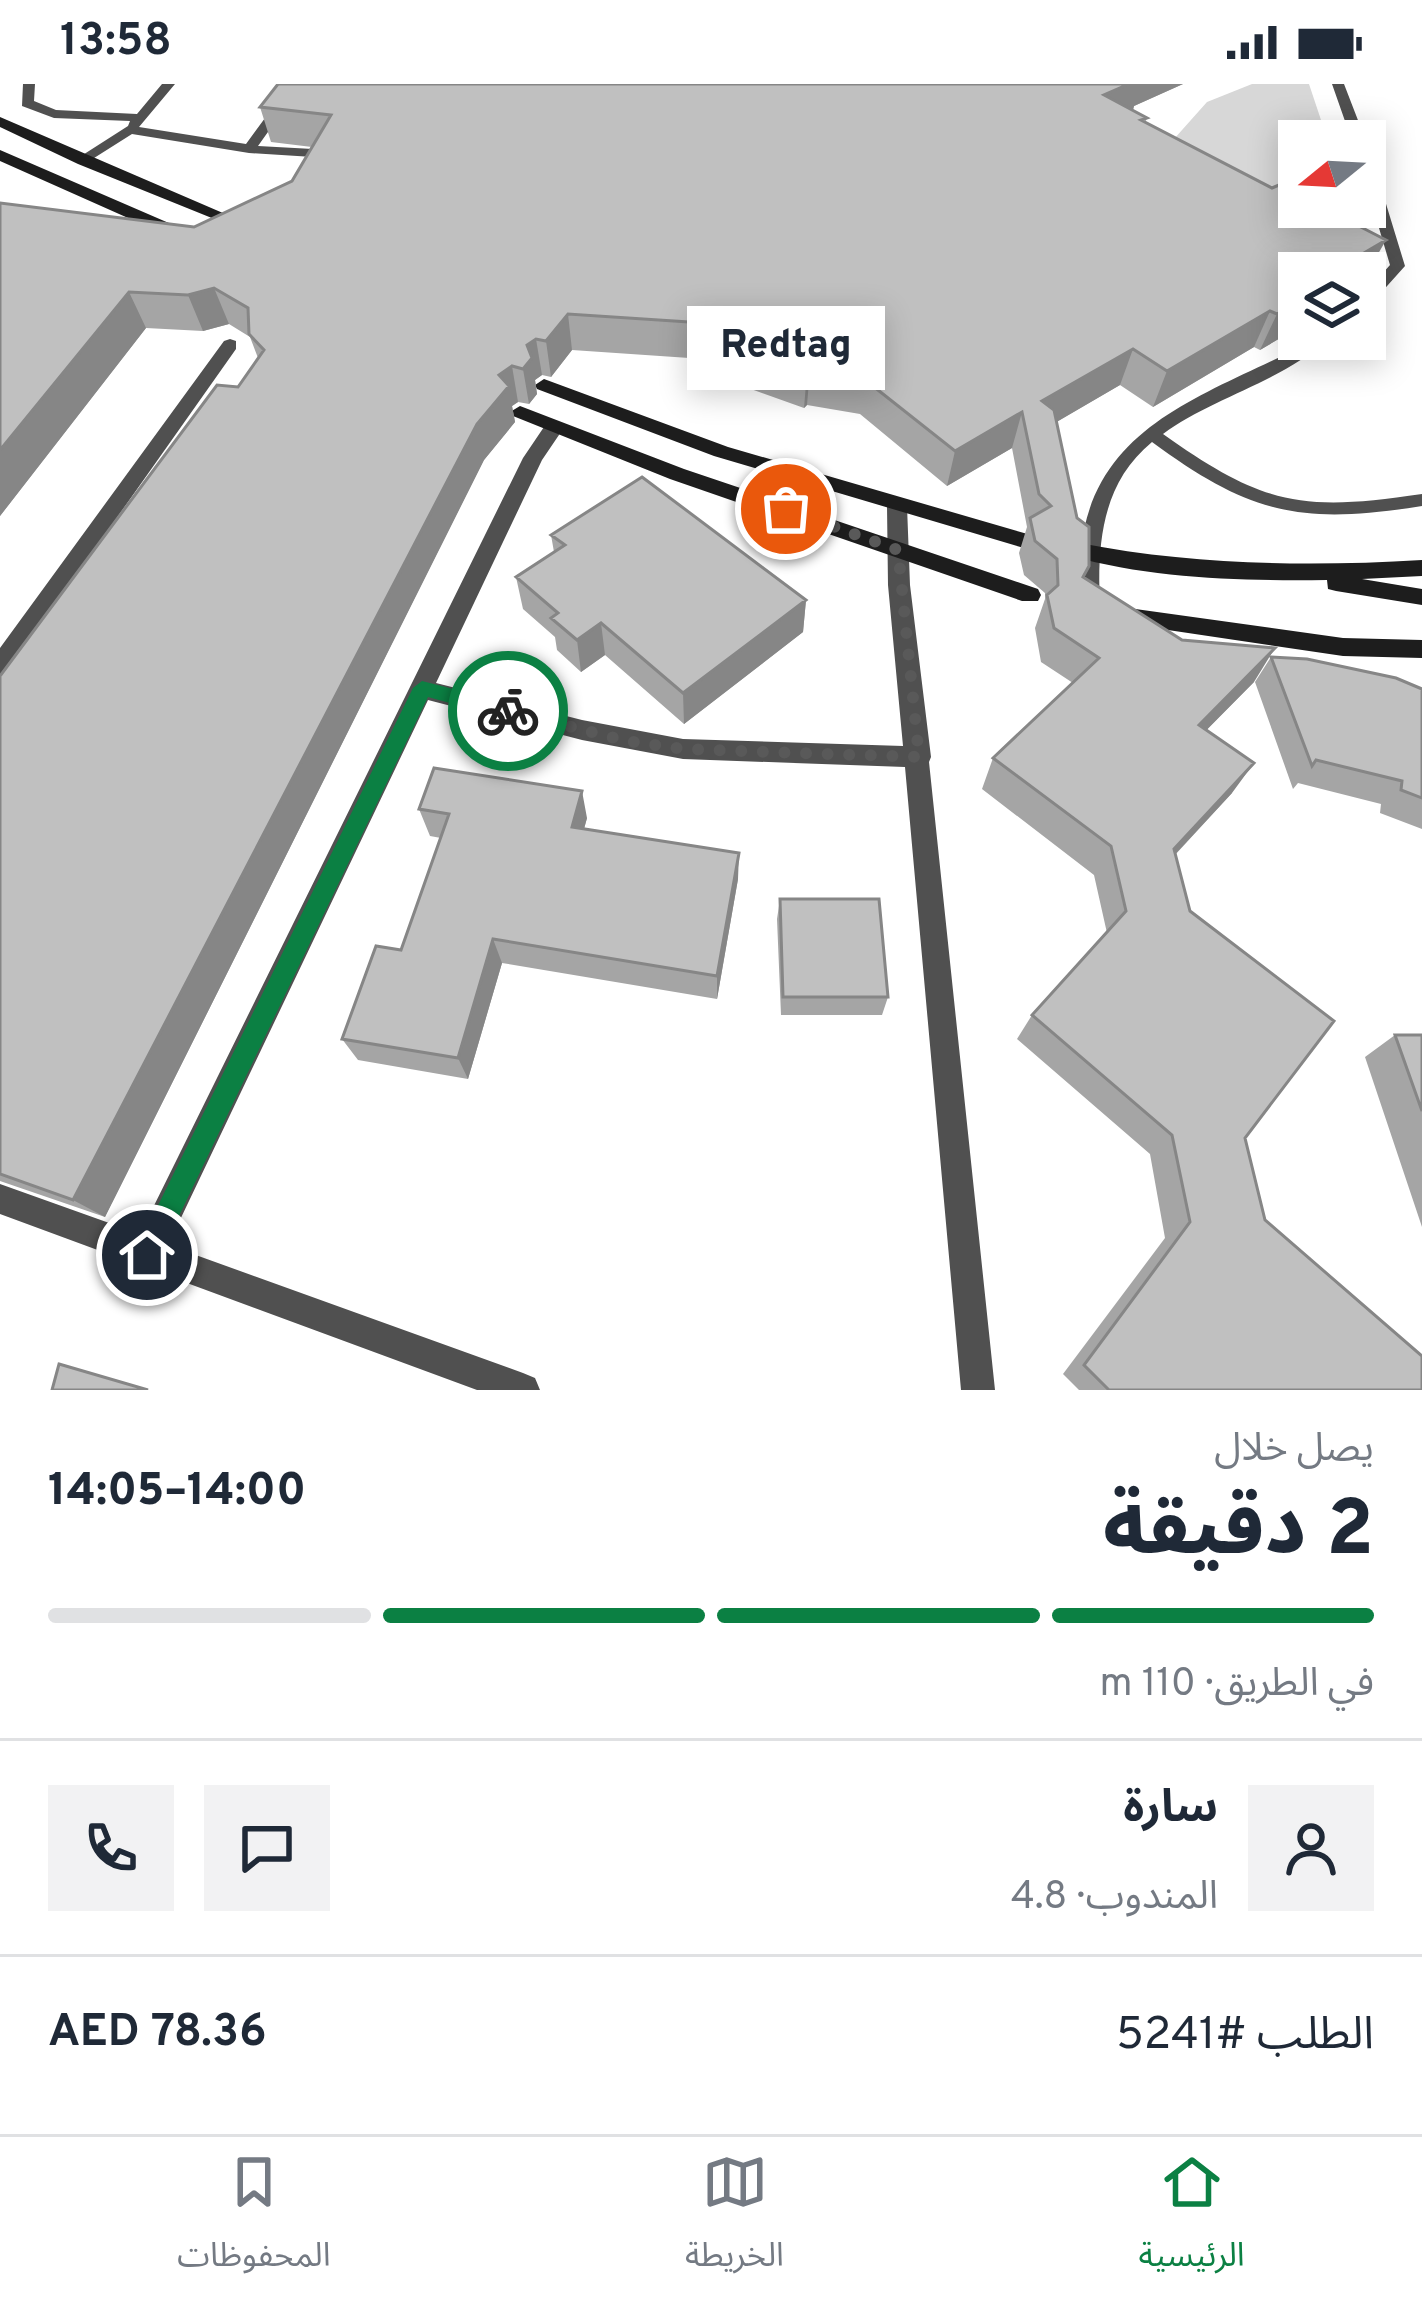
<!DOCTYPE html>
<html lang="ar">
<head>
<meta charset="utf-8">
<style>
	body { margin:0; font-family:Overpass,"Noto Sans Arabic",sans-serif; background:#f2f2f3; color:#1f2937; direction:rtl; height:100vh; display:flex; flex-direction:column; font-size:45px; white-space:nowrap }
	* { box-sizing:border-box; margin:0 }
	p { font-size:39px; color:#747a83 }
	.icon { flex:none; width:66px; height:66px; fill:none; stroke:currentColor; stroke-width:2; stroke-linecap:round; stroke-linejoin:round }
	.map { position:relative; height:1306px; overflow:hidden; direction:ltr }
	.side { display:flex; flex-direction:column; background:#fff; flex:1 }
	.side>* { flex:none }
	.needle { width:78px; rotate:252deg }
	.fabs { position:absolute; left:1278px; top:36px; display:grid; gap:24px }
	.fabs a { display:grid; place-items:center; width:108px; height:108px; border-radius:0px; background:#fff; box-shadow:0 6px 30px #0003; font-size:60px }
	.pin { position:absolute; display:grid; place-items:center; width:102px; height:102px; color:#fff; margin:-51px; border:6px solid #fff; border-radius:50%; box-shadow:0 3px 12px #0007 }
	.courier { position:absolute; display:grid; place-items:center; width:120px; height:120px; margin:-60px; border:9px solid #0b8043; border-radius:50%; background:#fff; color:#222; box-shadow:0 3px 15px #0007 }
	.bubble { position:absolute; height:84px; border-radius:0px; background:#fff; box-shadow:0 6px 30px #0003; font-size:39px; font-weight:800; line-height:84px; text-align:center; direction:rtl }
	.head em { font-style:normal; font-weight:800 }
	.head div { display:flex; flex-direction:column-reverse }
	.head { display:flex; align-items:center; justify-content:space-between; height:204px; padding:0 48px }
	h1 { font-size:78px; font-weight:800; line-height:90px }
	.bar { display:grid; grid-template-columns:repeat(4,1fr); gap:18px 12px; align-content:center; height:144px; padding:0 48px }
	.bar i { height:15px; border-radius:9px; background:#e0e1e3 }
	.bar .current { background:#0b8043 }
	.bar p { grid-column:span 4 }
	.line { display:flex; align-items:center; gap:30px; padding:0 48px; border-top:3px solid #e0e1e3 }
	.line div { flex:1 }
	.round { display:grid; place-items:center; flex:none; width:126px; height:126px; border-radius:0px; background:#f2f2f3 }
	.status { display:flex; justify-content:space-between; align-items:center; height:84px; padding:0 60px; background:#fff; direction:ltr }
	.status svg { height:33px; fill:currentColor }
	.dock { display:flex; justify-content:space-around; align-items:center; height:168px; border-top:3px solid #e0e1e3; background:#fff; font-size:33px; color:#747a83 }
	.dock a { display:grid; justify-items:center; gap:6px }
	.dock .current { color:#0b8043 }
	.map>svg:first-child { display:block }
	.green { fill:#d7d7d7 }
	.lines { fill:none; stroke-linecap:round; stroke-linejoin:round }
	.lane { fill:#505050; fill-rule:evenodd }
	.street { fill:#505050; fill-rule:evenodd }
	.secondary { fill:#1d1d1d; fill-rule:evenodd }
	.wall { fill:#a5a5a5 }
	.shaded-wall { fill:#868686 }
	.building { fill:#c0c0c0; stroke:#868686; stroke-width:3 }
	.route { fill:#0b8043 }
	.done { stroke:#595959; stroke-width:12; stroke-dasharray:0 21.6 }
</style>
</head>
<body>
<div class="status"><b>13:58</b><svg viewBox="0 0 49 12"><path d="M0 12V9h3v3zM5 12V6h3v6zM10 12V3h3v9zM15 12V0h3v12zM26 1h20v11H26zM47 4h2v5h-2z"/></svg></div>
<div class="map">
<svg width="1422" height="1306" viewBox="0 0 1422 1306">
	<rect width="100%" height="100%" fill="#fff"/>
	<path class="green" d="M 1252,0 L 1309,0 L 1328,57 L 1299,57 L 1299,117 L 1174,55 L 1207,18 Z"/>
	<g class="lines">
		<path class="lane" d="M 23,0 L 35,0 L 34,17 L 56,26 L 137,30 L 162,0 L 175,0 L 139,43 L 246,60 L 290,0 L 302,0 L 258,62 L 313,65 L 320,69 L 313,73 L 249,69 L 132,50 L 83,81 L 76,77 L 78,74 L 128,42 L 130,37 L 54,34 L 22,22 Z
			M 1332,0 L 1344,0 L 1366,57 L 1365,58 L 1352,57 Z
			M 1365,70 L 1372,74 L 1405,182 L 1370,221 L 1365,223 L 1365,209 L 1390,181 L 1365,97 Z
			M 1308,255 L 1326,255 C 1287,296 1211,314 1163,350 C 1263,421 1301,428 1422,410 L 1422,422 C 1302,441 1251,431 1152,358 C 1101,400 1097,461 1100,524 L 1097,529 L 1083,529 C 1077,510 1079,485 1081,465 C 1094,345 1198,314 1292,267 Z"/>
		<path class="street" d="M 230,255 L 236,257 L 236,265 L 8,588 L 0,591 L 0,564 L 224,257 Z
			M 553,339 L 563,345 L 542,376 L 436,599 L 582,636 L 683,655 L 903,662 L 888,501 L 887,422 L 897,415 L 907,422 L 910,501 L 931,673 L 929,678 L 995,1306 L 961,1306 L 905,683 L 683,675 L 582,656 L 428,616 L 168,1161 L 523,1289 L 535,1294 L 540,1306 L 477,1306 L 0,1130 L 0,1100 L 140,1150 L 523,374 L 546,340 Z"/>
		<path class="secondary" d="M 0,33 L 258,144 L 244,147 L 78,80 L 0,43 Z
			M 0,66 L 185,146 L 187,150 L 173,154 L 0,77 Z
			M 544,295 L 728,363 L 1031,451 L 1035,456 L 1024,464 L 714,372 L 537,305 L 535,301 Z
			M 520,322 L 684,385 L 1038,505 L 1041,511 L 1038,517 L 1022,517 L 670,395 L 513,332 L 510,328 Z
			M 1079,459 C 1193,481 1306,483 1422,476 L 1422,492 L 1362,495 L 1422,505 L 1422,521 L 1336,507 L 1328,505 L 1327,496 C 1243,497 1153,495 1071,472 L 1068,467 L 1071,462 Z
			M 1121,523 L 1343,554 L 1422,556 L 1422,574 L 1343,572 L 1121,539 L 1110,531 Z"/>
	</g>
	<path class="wall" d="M 278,0 L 1183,0 L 1134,22 L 1133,26 L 1147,34 L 1145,39 L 1367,192 L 1299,189 L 1299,235 L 1294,246 L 1260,266 L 1254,263 L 1153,323 L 1120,301 L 1056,338 L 1089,482 L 1084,494 L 1182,556 L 1254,598 L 1206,646 L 1232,709 L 1175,771 L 1265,1136 L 1422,1306 L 1079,1306 L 1063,1290 L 1165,1154 L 1150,1070 L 1017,955 L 1032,931 L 1107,849 L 1094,791 L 982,705 L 993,674 L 1073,599 L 1041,578 L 1035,544 L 1045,515 L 1045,509 L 1024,491 L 1019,469 L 1027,443 L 1012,364 L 947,402 L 860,330 L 807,321 L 804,324 L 726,296 L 704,275 L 572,266 L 551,293 L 542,291 L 535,296 L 537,310 L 529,320 L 518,318 L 512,322 L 515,338 L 484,376 L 105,1133 L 0,1097 L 0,592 L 238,303 L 258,274 L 250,253 L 229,240 L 203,247 L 146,244 L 0,432 L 0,119 L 194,143 L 292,97 L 312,63 L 271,58 L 260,23 Z
		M 551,451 L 806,516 L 803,548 L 684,640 L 605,571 L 581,588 L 557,566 L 555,553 L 523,525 L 516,493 L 554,468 Z
		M 1271,573 L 1422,605 L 1422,745 L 1380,729 L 1381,720 L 1298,699 L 1293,705 L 1255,598 Z
		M 419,725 L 587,734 L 584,745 L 738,795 L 717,915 L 502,879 L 468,995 L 358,976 L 342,955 L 401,866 L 441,754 L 430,752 Z
		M 780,815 L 888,913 L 882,931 L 781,931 L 777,835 Z
		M 1395,951 L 1422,951 L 1422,1143 L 1365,973 Z"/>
	<path class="shaded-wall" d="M 1129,0 L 1183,0 L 1134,22 L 1132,29 L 1104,11 Z
		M 1386,156 L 1365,193 L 1365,189 L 1330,189 Z
		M 214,204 L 229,240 L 203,247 L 188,211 Z
		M 129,208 L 146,244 L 0,432 L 0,366 Z
		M 1299,214 L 1299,235 L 1294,246 L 1260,266 L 1277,230 Z
		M 1270,227 L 1254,263 L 1153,323 L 1167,287 Z
		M 568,230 L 572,266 L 551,293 L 546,257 Z
		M 536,255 L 542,291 L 535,296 L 537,310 L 529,320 L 523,285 L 527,261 Z
		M 1133,265 L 1120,301 L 1031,353 L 1042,317 Z
		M 512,282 L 518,318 L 512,322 L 515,338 L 484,376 L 105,1133 L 73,1116 L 499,291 Z
		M 810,285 L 807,321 L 804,324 L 807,288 Z
		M 1022,328 L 1012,364 L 947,402 L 955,367 Z
		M 806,516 L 803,548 L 684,640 L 683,609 Z
		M 601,539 L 605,571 L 581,588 L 577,556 Z
		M 1275,564 L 1254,598 L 1180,673 L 1199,641 Z
		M 1254,679 L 1232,709 L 1154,793 L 1174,765 Z
		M 582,707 L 587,734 L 577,770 L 572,743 Z
		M 739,769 L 738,795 L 717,915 L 717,892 Z
		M 493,855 L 502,879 L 468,995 L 458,974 Z"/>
	<path class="building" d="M 278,0 L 1129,0 L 1104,11 L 1147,34 L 1141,36 L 1272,104 L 1279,101 L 1299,111 L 1299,123 L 1322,123 L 1386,156 L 1330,189 L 1299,189 L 1299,217 L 1277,230 L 1270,227 L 1167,287 L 1133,265 L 1042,317 L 1054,326 L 1077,434 L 1089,443 L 1089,482 L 1083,493 L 1182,556 L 1275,564 L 1199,641 L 1254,679 L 1174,765 L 1190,827 L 1334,937 L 1245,1054 L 1265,1136 L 1422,1272 L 1422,1306 L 1109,1306 L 1084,1281 L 1190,1138 L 1172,1051 L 1032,931 L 1126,827 L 1111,762 L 993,674 L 1099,574 L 1054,544 L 1047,511 L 1058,501 L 1057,475 L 1035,457 L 1030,434 L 1051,422 L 1039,410 L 1022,328 L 955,367 L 864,295 L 810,285 L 807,288 L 727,260 L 704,239 L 568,230 L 546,257 L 536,255 L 527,261 L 532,274 L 523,285 L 512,282 L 499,291 L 509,302 L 477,340 L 73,1116 L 0,1090 L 0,592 L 217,301 L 238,303 L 264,266 L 249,250 L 248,224 L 214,204 L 188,211 L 129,208 L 0,366 L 0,119 L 194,143 L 292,97 L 331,31 L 260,23 Z
		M 642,393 L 806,516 L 683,609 L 601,539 L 577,556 L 551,534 L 558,529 L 516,493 L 565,461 L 551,451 Z
		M 1271,573 L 1307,575 L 1396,594 L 1422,605 L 1422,714 L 1401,706 L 1402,697 L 1316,676 L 1312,682 Z
		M 434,684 L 582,707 L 572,743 L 739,769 L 717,892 L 493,855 L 458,974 L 342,955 L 376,862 L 401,866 L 449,730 L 419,725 Z
		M 780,815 L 879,815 L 888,913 L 783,913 Z
		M 1395,951 L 1422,951 L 1422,1027 Z
		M 59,1280 L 148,1306 L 52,1306 Z"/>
	<path class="route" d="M 422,597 L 508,619 L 518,627 L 508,635 L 428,613 L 156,1180 L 147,1184 L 138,1180 L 134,1171 L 138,1162 L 413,604 Z"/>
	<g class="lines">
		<path class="done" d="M 508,627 L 627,657 L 683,665 L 919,673 L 898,466 L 786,425"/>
	</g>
</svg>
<div class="fabs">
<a><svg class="needle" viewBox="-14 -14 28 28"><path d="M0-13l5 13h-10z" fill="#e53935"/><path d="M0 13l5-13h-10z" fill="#747a83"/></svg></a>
<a><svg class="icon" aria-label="layers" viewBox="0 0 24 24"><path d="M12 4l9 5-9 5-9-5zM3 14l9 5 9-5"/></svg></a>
</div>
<div class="pin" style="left:786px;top:425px;background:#ea580c"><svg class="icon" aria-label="bag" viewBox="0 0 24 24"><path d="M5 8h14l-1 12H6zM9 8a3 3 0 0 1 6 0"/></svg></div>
<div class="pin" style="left:147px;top:1171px;background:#1f2937"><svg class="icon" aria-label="home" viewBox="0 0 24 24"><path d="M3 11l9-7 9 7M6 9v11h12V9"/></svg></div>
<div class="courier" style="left:508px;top:627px"><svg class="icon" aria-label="bike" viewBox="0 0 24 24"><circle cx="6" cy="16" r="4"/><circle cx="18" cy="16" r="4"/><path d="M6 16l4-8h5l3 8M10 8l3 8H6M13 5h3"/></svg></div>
<div class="bubble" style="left:687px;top:222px;width:198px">Redtag</div>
</div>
<section class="side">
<div class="head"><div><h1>2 دقيقة</h1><p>يصل خلال</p></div><em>14:00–14:05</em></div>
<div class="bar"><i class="current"></i><i class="current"></i><i class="current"></i><i></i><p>في الطريق · 110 m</p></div>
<div class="line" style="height:216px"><a class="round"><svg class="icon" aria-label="person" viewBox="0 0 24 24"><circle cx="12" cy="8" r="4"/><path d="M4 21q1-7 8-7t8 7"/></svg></a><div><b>سارة</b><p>المندوب · 4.8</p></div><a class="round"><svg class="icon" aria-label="chat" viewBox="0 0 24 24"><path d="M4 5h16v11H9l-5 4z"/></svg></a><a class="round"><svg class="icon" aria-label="phone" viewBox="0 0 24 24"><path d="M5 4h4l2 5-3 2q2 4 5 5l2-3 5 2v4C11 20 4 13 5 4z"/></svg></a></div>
<div class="line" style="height:156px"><div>الطلب #5241</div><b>AED 78.36</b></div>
</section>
<nav class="dock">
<a class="current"><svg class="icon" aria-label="home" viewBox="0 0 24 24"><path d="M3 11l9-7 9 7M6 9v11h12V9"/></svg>الرئيسية</a>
<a><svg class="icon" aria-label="map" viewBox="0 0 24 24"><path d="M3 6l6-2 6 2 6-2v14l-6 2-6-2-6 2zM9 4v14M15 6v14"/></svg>الخريطة</a>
<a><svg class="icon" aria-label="saved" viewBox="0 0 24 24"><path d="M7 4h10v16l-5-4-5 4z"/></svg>المحفوظات</a>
</nav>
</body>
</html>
